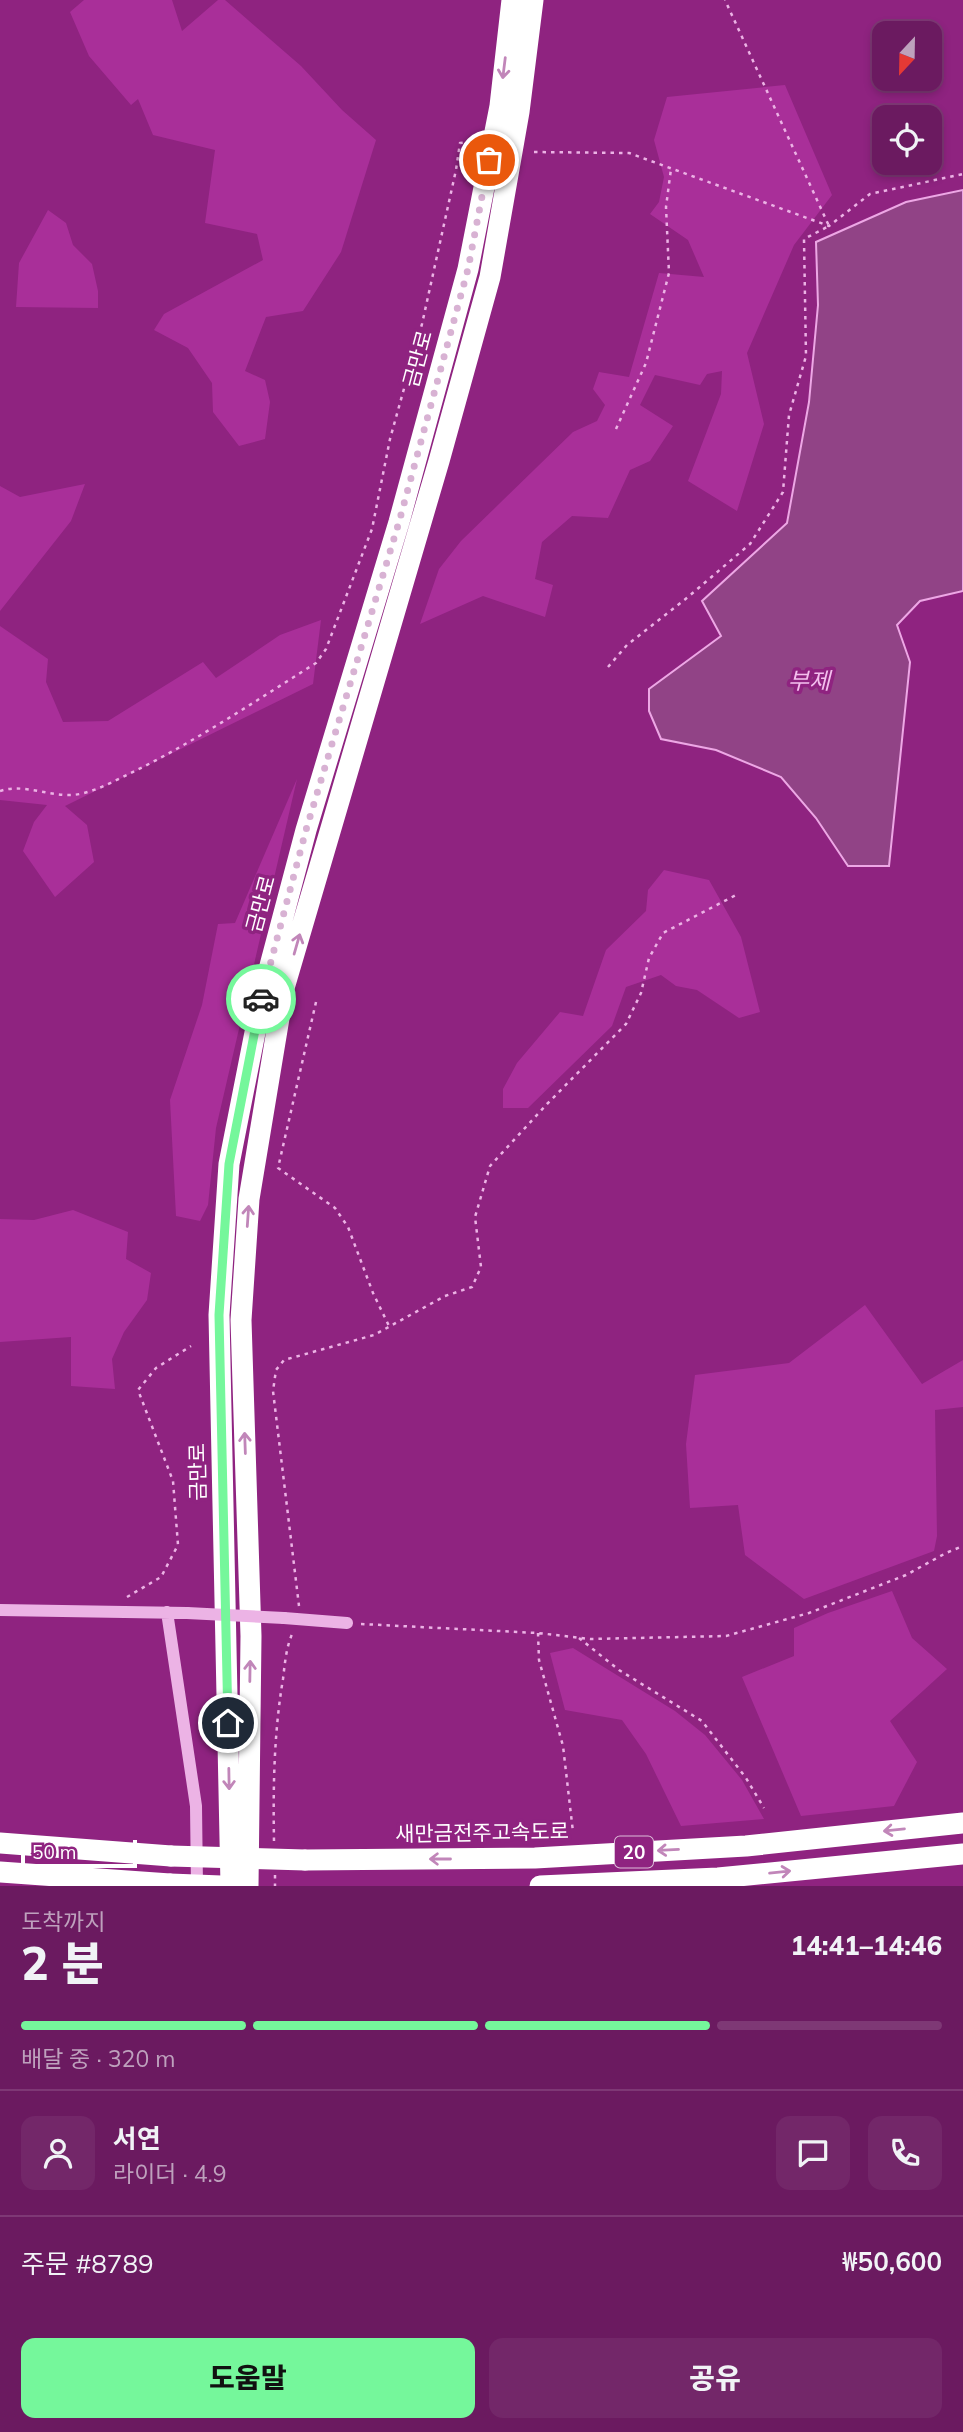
<!DOCTYPE html>
<html lang="ko">
<head>
<meta charset="utf-8">
<style>
	body { margin:0; font-family:Mulish,"Noto Sans KR",sans-serif; background:#732769; color:#f1f3f6; height:100vh; display:flex; flex-direction:column; font-size:26px; white-space:nowrap }
	* { box-sizing:border-box; margin:0 }
	p { font-size:23px; color:#bea1bd }
	.icon { flex:none; width:38px; height:38px; fill:none; stroke:currentColor; stroke-width:2; stroke-linecap:round; stroke-linejoin:round }
	.map { position:relative; height:1886px; overflow:hidden }
	.details { display:flex; flex-direction:column; background:#6b1a60; flex:1 }
	.details>* { flex:none }
	.needle { width:46px; rotate:202deg }
	.fabs { position:absolute; left:872px; top:21px; display:grid; gap:14px }
	.fabs a { display:grid; place-items:center; width:70px; height:70px; border-radius:14px; background:#6b1a60; box-shadow:0 4px 10px #0003,0 0 0 2px #7e3875; font-size:35px }
	.scale { position:absolute; left:21px; bottom:18px; width:116px; box-sizing:border-box; padding-left:7px; border:4px solid #fff; border-top:0; font-size:19px; line-height:24px; white-space:nowrap; color:#fff; -webkit-text-stroke:5px #8f2380; paint-order:stroke }
	.pin { position:absolute; display:grid; place-items:center; width:60px; height:60px; color:#fff; margin:-30px; border:4px solid #fff; border-radius:50%; box-shadow:0 2px 7px #0007 }
	.courier { position:absolute; display:grid; place-items:center; width:70px; height:70px; margin:-35px; border:5px solid #75f79b; border-radius:50%; background:#fff; color:#222; box-shadow:0 2px 9px #0007 }
	.headline em { font-style:normal; font-weight:800 }
	.headline div { display:flex; flex-direction:column-reverse }
	.headline { display:flex; align-items:center; justify-content:space-between; height:119px; padding:0 21px }
	h1 { font-size:46px; font-weight:800; line-height:52px }
	.bar { display:grid; grid-template-columns:repeat(4,1fr); gap:10px 7px; align-content:center; height:84px; padding:0 21px }
	.bar i { height:9px; border-radius:5px; background:#7e3875 }
	.bar .selected { background:#75f79b }
	.bar p { grid-column:span 4 }
	.line { display:flex; align-items:center; gap:18px; padding:0 21px; border-top:2px solid #7e3875 }
	.line div { flex:1 }
	.round { display:grid; place-items:center; flex:none; width:74px; height:74px; border-radius:14px; background:#732769 }
	.button { display:flex; gap:14px; margin-top:auto; padding:14px 21px }
	.button a { flex:1; height:80px; border-radius:14px; background:#75f79b; color:#111; font-size:28px; font-weight:800; line-height:80px; text-align:center }
	.button a+a { background:#732769; color:#f1f3f6 }
	.map>svg:first-child { display:block }
	.green { fill:#a92f99 }
	.water { fill:#914386; stroke:#eda7e5; stroke-width:2 }
	.lines { fill:none; stroke-linecap:round; stroke-linejoin:round }
	.path { stroke:#ecb3e5; stroke-width:2.5; stroke-dasharray:3.5 5; stroke-linecap:butt }
	.minor { stroke:#ecb3e5; stroke-width:12 }
	.highway { stroke:#fff; stroke-width:21 }
	.minor-bridge { stroke:#ecb3e5; stroke-width:12 }
	.highway-bridge { stroke:#fff; stroke-width:21 }
	.oneway { stroke:#c186b9 }
	.done { stroke:#d8b2d3; stroke-width:7; stroke-dasharray:0 12.6 }
	.route { stroke:#75f79b; stroke-width:9 }
	.labels { text-anchor:middle; stroke-width:7; stroke-linejoin:round; paint-order:stroke }
	.shield { fill:#8f2380; stroke:#ddbdd9; stroke-width:2 }
	.shield-label { font-size:19px; font-weight:bold; fill:#fff }
	.street-label { font-size:21px; fill:#fff; stroke:#8f2380 }
	.water-label { font-size:23px; font-style:italic; fill:#f3bfed; stroke:#8f2380 }
</style>
</head>
<body>
<div class="map">
<svg width="963" height="1886" viewBox="0 0 963 1886">
	<rect width="100%" height="100%" fill="#8f2380"/>
	<path class="green" d="M 84,0 L 172,0 L 182,31 L 218,0 L 225,0 L 301,66 L 342,110 L 376,140 L 341,252 L 303,311 L 266,317 L 245,371 L 265,380 L 270,402 L 265,439 L 239,446 L 213,412 L 212,383 L 188,348 L 154,330 L 164,314 L 263,260 L 257,234 L 205,223 L 215,150 L 153,135 L 138,99 L 131,105 L 89,56 L 70,12 Z
		M 785,85 L 832,195 L 794,245 L 747,353 L 764,424 L 737,511 L 688,481 L 721,394 L 722,371 L 707,374 L 700,385 L 655,375 L 640,405 L 673,426 L 650,461 L 630,470 L 608,518 L 572,516 L 542,542 L 535,579 L 553,585 L 545,617 L 483,596 L 420,624 L 439,569 L 461,541 L 573,432 L 597,421 L 605,405 L 593,389 L 599,372 L 629,377 L 659,273 L 704,277 L 688,240 L 650,214 L 659,202 L 664,177 L 654,140 L 667,97 Z
		M 48,210 L 66,223 L 73,245 L 92,264 L 98,291 L 98,308 L 16,307 L 19,263 Z
		M 85,484 L 71,521 L 0,611 L 0,486 L 20,497 Z
		M 321,620 L 313,684 L 65,806 L 87,825 L 94,862 L 55,897 L 23,851 L 34,822 L 47,805 L 0,800 L 0,626 L 48,659 L 46,682 L 63,722 L 108,721 L 203,662 L 216,678 L 280,635 Z
		M 297,779 L 216,1128 L 208,1205 L 200,1221 L 176,1216 L 170,1100 L 202,1005 L 218,924 L 235,923 Z
		M 664,870 L 709,880 L 741,937 L 760,1012 L 739,1018 L 697,990 L 676,986 L 661,975 L 626,987 L 612,1026 L 528,1108 L 503,1108 L 503,1089 L 517,1063 L 560,1012 L 583,1016 L 606,950 L 646,911 L 648,890 Z
		M 73,1210 L 128,1232 L 126,1259 L 151,1273 L 147,1300 L 124,1332 L 112,1359 L 115,1389 L 71,1386 L 71,1337 L 0,1342 L 0,1219 L 34,1220 Z
		M 865,1305 L 922,1384 L 963,1360 L 963,1407 L 935,1410 L 937,1536 L 934,1551 L 804,1599 L 745,1555 L 738,1505 L 690,1508 L 686,1444 L 695,1375 L 789,1363 Z
		M 892,1591 L 912,1638 L 947,1669 L 890,1721 L 917,1762 L 894,1806 L 801,1816 L 742,1677 L 794,1656 L 794,1628 L 828,1613 Z
		M 573,1648 L 675,1711 L 705,1735 L 742,1780 L 764,1819 L 681,1826 L 646,1754 L 622,1720 L 565,1710 L 550,1653 Z"/>
	<path class="water" d="M 963,190 L 963,591 L 920,601 L 897,625 L 910,662 L 889,866 L 848,866 L 816,818 L 781,777 L 716,750 L 661,739 L 649,711 L 649,689 L 721,636 L 702,601 L 787,523 L 809,402 L 818,305 L 816,242 L 906,202 Z"/>
	<g class="lines">
		<path class="path" d="M 534,152 L 629,153 L 829,226 L 870,194 L 963,174
			M 616,429 L 646,363 L 669,273 L 666,207 L 671,169
			M 608,667 L 627,645 L 688,597 L 750,544 L 783,492 L 789,415 L 806,356 L 804,239 L 829,226 L 725,0
			M 0,791 C 27,782 56,801 84,793 C 103,788 120,778 137,770 C 199,739 257,700 316,663 L 326,649 L 372,529 L 390,439 L 422,324 L 456,170 L 460,143 L 476,141
			M 316,1002 L 278,1168 L 335,1208 L 348,1227 L 373,1293 L 389,1326
			M 127,1597 L 161,1577 L 178,1545 L 173,1481 L 138,1390 L 156,1368 L 191,1346
			M 299,1606 L 273,1391 L 276,1370 L 284,1360 L 374,1335 L 445,1296 L 472,1287 L 481,1267 L 475,1217 L 490,1166 L 547,1104 L 626,1024 L 641,993 L 649,958 L 663,933 L 736,895
			M 361,1624 L 538,1633 L 590,1639 L 726,1636 L 809,1613 L 906,1575 L 946,1553 L 963,1546
			M 538,1633 L 539,1660 L 563,1746 L 573,1832
			M 579,1638 L 619,1670 L 702,1721 L 746,1778 L 764,1808
			M 274,1841 C 273,1787 274,1732 283,1679 C 285,1663 286,1647 293,1632
			M 275,1875 L 275,1886"/>
		<path class="minor" d="M 0,1610 L 187,1613
			M 167,1612 L 196,1806 L 197,1886
			M 284,1618 L 347,1623"/>
		<path class="highway" d="M 0,1843 L 171,1856
			M 305,1860 L 535,1858 L 746,1846 L 963,1823
			M 0,1872 L 170,1884
			M 231,1886 L 219,1315 L 229,1164 L 263,992 L 306,830 L 399,522 L 468,269 L 500,106 L 512,0
			M 248,1886 L 251,1636 L 241,1320 L 249,1199 L 284,988 L 439,461 L 490,277 L 519,112 L 533,0
			M 540,1886 L 718,1878 L 963,1854"/>
		<path class="minor-bridge" d="M 187,1613 L 284,1618"/>
		<path class="highway-bridge" d="M 171,1856 L 305,1860
			M 170,1884 L 221,1886"/>
	</g>
	<defs><path id="oneway-shaft" d="M-6 0H5M1.5-3L5.5 0L1.5 3" fill="none" stroke-width="1.6" stroke-linecap="round" stroke-linejoin="round" transform="scale(1.75)"/></defs>
	<g class="oneway">
		<use href="#oneway-shaft" transform="translate(504 68) rotate(97)"/>
		<use href="#oneway-shaft" transform="translate(297 944) rotate(-74)"/>
		<use href="#oneway-shaft" transform="translate(248 1216) rotate(-86)"/>
		<use href="#oneway-shaft" transform="translate(245 1443) rotate(-92)"/>
		<use href="#oneway-shaft" transform="translate(250 1671) rotate(-89)"/>
		<use href="#oneway-shaft" transform="translate(229 1779) rotate(89)"/>
		<use href="#oneway-shaft" transform="translate(894 1830) rotate(174)"/>
		<use href="#oneway-shaft" transform="translate(668 1850) rotate(177)"/>
		<use href="#oneway-shaft" transform="translate(440 1859) rotate(180)"/>
		<use href="#oneway-shaft" transform="translate(780 1872) rotate(-6)"/>
	</g>
	<g class="lines">
		<path class="done" d="M 261,999 L 306,830 L 399,522 L 468,269 L 489,160"/>
		<path class="route" d="M 228,1723 L 219,1315 L 229,1164 L 261,999"/>
	</g>
	<g class="labels">
		<rect class="shield" x="615" y="1836.5" width="38" height="31" rx="5"/>
		<g class="shield-label">
			<text x="634" y="1859">20</text>
		</g>
		<g class="street-label">
			<text transform="translate(418 359) rotate(-75)" y="7">금만로</text>
			<text transform="translate(261 904) rotate(-75)" y="7">금만로</text>
			<text transform="translate(198 1472) rotate(-91)" y="7">금만로</text>
			<text transform="translate(482 1833) rotate(-1)" y="7">새만금전주고속도로</text>
		</g>
		<g class="water-label">
			<text x="809" y="689">부제</text>
		</g>
	</g>
</svg>
<div class="fabs">
<a><svg class="needle" viewBox="-14 -14 28 28"><path d="M0-13l5 13h-10z" fill="#e53935"/><path d="M0 13l5-13h-10z" fill="#bea1bd"/></svg></a>
<a><svg class="icon" aria-label="locate" viewBox="0 0 24 24"><circle cx="12" cy="12" r="6"/><path d="M12 2v4M12 18v4M2 12h4M18 12h4"/></svg></a>
</div>
<div class="scale">50 m</div>
<div class="pin" style="left:489px;top:160px;background:#ea580c"><svg class="icon" aria-label="bag" viewBox="0 0 24 24"><path d="M5 8h14l-1 12H6zM9 8a3 3 0 0 1 6 0"/></svg></div>
<div class="pin" style="left:228px;top:1723px;background:#1f2937"><svg class="icon" aria-label="home" viewBox="0 0 24 24"><path d="M3 11l9-7 9 7M6 9v11h12V9"/></svg></div>
<div class="courier" style="left:261px;top:999px"><svg class="icon" aria-label="car" viewBox="0 0 24 24"><path d="M5 17H2v-5l4-1 3-4h7l3 4 3 1v5h-3M9 17h6M6 11h13"/><circle cx="7" cy="17" r="2"/><circle cx="17" cy="17" r="2"/></svg></div>
</div>
<section class="details">
<div class="headline"><div><h1>2 분</h1><p>도착까지</p></div><em>14:41–14:46</em></div>
<div class="bar"><i class="selected"></i><i class="selected"></i><i class="selected"></i><i></i><p>배달 중 · 320 m</p></div>
<div class="line" style="height:126px"><a class="round"><svg class="icon" aria-label="person" viewBox="0 0 24 24"><circle cx="12" cy="8" r="4"/><path d="M4 21q1-7 8-7t8 7"/></svg></a><div><b>서연</b><p>라이더 · 4.9</p></div><a class="round"><svg class="icon" aria-label="chat" viewBox="0 0 24 24"><path d="M4 5h16v11H9l-5 4z"/></svg></a><a class="round"><svg class="icon" aria-label="phone" viewBox="0 0 24 24"><path d="M5 4h4l2 5-3 2q2 4 5 5l2-3 5 2v4C11 20 4 13 5 4z"/></svg></a></div>
<div class="line" style="height:91px"><div>주문 #8789</div><b>₩50,600</b></div>
<div class="button"><a>도움말</a><a>공유</a></div>
</section>
</body>
</html>
